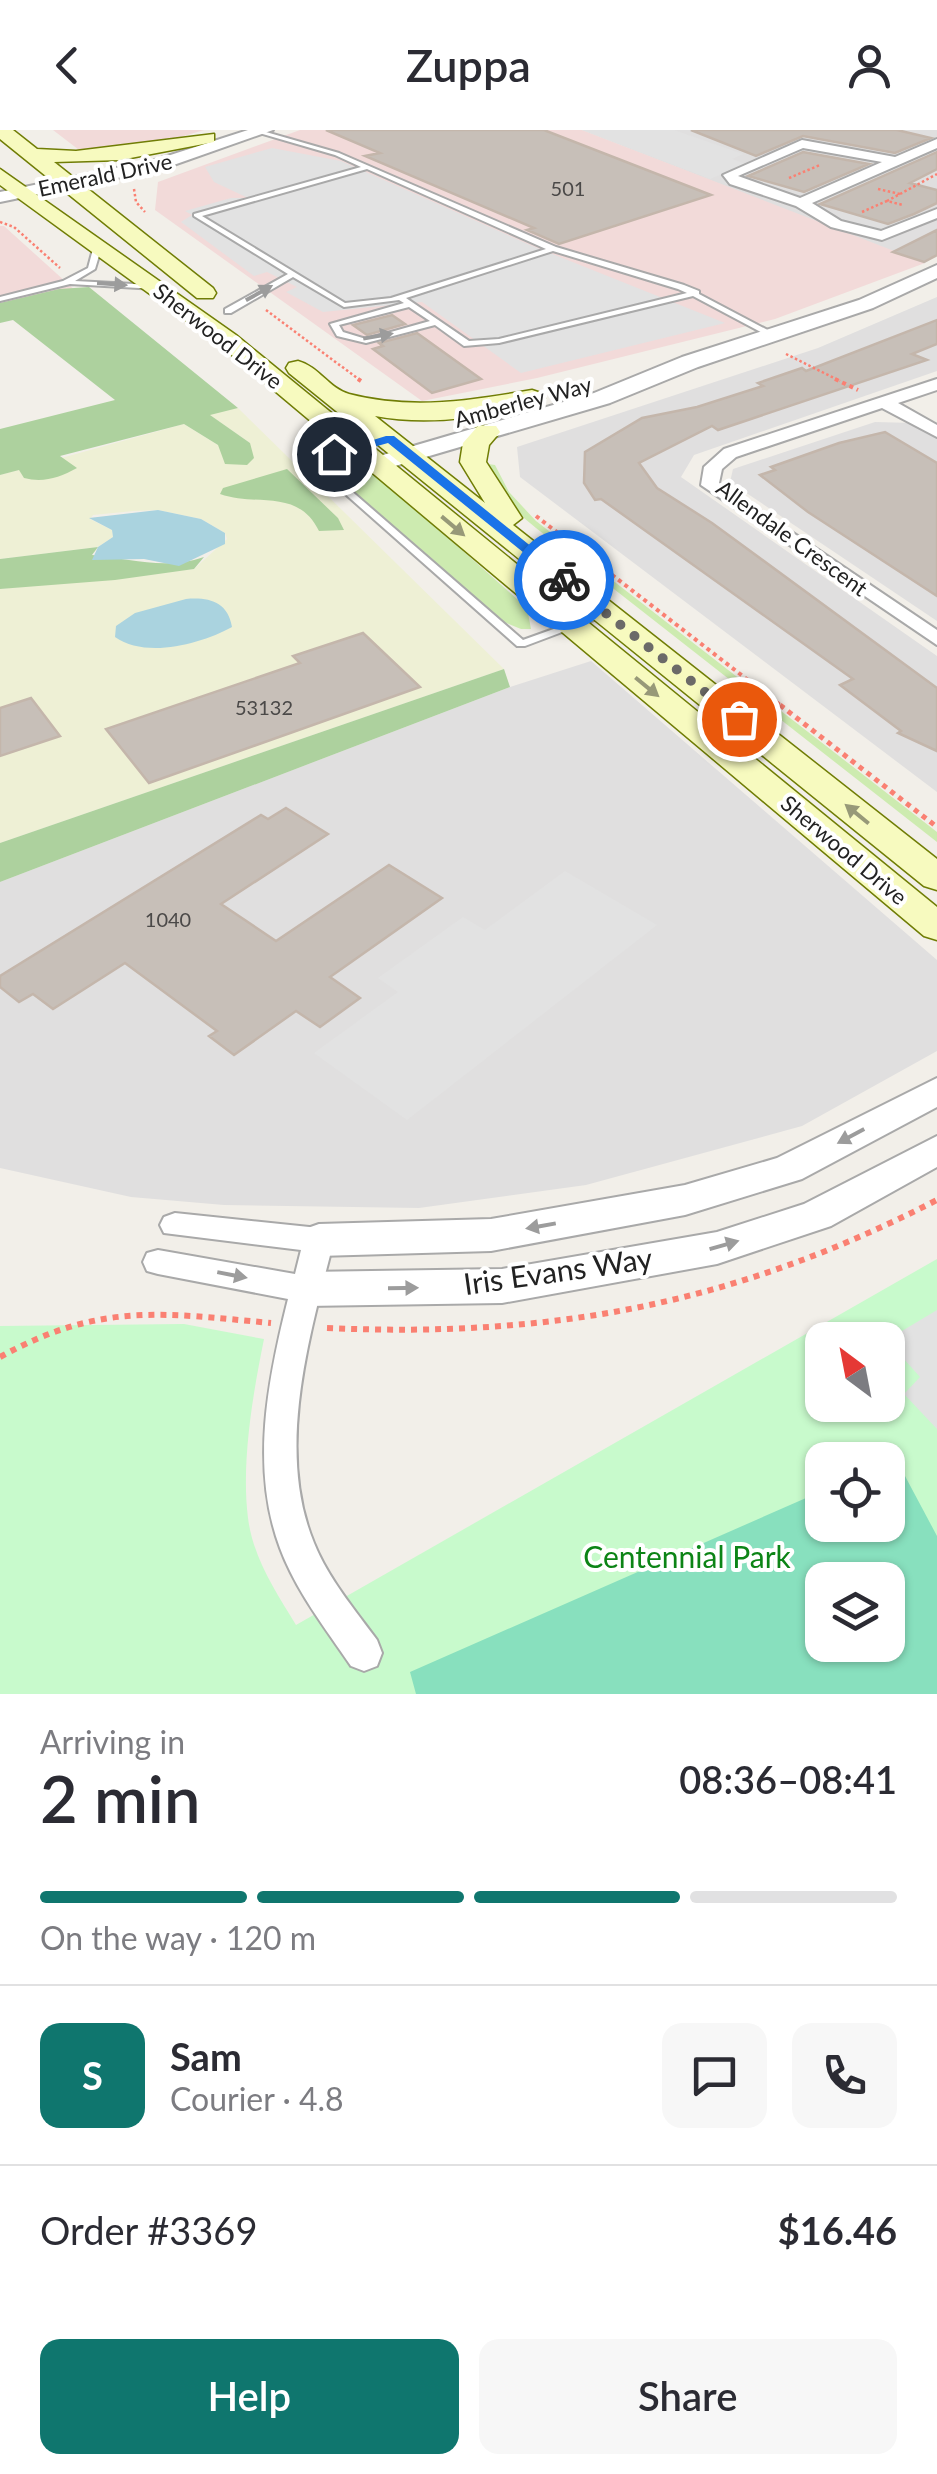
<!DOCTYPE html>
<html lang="en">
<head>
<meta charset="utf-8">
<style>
	body { margin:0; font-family:Lato,sans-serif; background:#f7f7f7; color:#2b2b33; height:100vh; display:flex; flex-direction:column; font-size:38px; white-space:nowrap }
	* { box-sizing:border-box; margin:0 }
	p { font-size:32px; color:#7c7c81 }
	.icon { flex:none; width:55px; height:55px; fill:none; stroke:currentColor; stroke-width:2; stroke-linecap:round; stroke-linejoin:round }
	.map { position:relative; height:1564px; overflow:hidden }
	.panel { display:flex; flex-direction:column; background:#fff; flex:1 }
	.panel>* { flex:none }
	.needle { width:65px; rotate:328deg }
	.fabs { position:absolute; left:805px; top:1192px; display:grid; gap:20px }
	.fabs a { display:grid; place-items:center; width:100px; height:100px; border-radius:20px; background:#fff; box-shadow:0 2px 8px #0004; font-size:50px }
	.pin { position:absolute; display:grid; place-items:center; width:85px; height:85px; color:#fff; margin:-42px; border:5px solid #fff; border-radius:50%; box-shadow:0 2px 10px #0007 }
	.courier { position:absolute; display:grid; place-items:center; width:100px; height:100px; margin:-50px; border:8px solid #1a73e8; border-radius:50%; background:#fff; color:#222; box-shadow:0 2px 12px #0007 }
	.summary em { font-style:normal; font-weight:600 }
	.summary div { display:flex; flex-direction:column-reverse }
	.summary { display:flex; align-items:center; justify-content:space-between; height:170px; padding:0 40px }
	h1 { font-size:65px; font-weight:600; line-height:75px }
	.bar { display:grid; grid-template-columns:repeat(4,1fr); gap:15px 10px; align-content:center; height:120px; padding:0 40px }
	.bar i { height:12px; border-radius:8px; background:#e1e1e2 }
	.bar .on { background:#0f766e }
	.bar p { grid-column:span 4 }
	.line { display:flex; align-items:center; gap:25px; padding:0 40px; border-top:2px solid #e1e1e2 }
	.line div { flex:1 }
	.round { display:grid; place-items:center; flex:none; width:105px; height:105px; border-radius:20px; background:#f7f7f7 }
	.primary-button { display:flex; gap:20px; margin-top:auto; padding:20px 40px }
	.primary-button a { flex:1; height:115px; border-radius:20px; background:#0f766e; color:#fff; font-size:40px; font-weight:600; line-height:115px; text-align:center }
	.primary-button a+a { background:#f7f7f7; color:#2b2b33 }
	header { display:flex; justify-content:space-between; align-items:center; height:130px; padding:0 40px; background:#fff; font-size:45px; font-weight:600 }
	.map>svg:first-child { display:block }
	.residential { fill:#e0dfdf }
	.commercial { fill:#f2dad9 }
	.farmland { fill:#eef0d5 }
	.grass { fill:#cdebb0 }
	.forest { fill:#add19e }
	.park { fill:#c8facc; fill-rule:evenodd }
	.pitch { fill:#88e0be; fill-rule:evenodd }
	.parking { fill:#e2e2e2 }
	.water { fill:#aad3df }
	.building { fill:#c7bfb8; stroke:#c4b6ab; stroke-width:2.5 }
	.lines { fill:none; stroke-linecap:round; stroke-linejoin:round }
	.service-casing { stroke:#a9a9a9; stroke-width:4 }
	.minor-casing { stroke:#a9a9a9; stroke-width:4 }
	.tertiary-casing { stroke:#a9a9a9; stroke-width:4 }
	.secondary-casing { stroke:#707d05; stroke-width:3 }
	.path-far3 { stroke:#fa8072; stroke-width:2.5; stroke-dasharray:2.5 2.5; stroke-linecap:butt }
	.path-far2 { stroke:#fa8072; stroke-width:4; stroke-dasharray:4 4; stroke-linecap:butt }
	.path-far1 { stroke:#fa8072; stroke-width:5; stroke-dasharray:5 5; stroke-linecap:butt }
	.path { stroke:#fa8072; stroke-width:6; stroke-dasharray:6 6; stroke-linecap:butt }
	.service { fill:#fff; fill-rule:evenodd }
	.minor { fill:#fff; fill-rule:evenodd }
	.tertiary { fill:#fff; fill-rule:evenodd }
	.secondary { fill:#f7fabf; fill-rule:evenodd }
	.oneway { fill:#9c9c9c }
	.oneway2 { fill:#979978 }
	.route { fill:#1a73e8 }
	.done { stroke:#6b6a68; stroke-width:10; stroke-dasharray:0 18 }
	.labels { text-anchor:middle; stroke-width:8; stroke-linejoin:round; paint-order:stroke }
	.number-label { font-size:20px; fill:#4b4948 }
	.far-street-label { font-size:22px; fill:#222; stroke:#fff }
	.near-street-label { font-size:30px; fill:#222; stroke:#fff }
	.near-park-label { font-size:30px; fill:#0c8416; stroke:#fff }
</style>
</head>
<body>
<header><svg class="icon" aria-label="back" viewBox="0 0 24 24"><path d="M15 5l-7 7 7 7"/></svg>Zuppa<svg class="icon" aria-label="person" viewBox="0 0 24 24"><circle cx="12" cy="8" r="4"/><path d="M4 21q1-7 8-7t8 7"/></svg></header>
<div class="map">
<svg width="937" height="1564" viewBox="0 0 937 1564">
	<rect width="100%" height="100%" fill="#f2efe9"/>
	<path class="residential" d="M 582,0 L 937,0 L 937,125 L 925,133 L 894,122 Z
		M 937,167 L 937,241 L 694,325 L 681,347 L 937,526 L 937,662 L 520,347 L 517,317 L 818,218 Z
		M 875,292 L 914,293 L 937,307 L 937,491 L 730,352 L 733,339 Z
		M 591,531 L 937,830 L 937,921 L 802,996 L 586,1055 L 419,1078 L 224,1075 L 131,1067 L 0,1038 L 0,752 L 510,557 Z"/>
	<path class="commercial" d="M 53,0 L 204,0 L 164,12 L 83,23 Z
		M 300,0 L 582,0 L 925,133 L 775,189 L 537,248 L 422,271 L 155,80 L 158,52 Z
		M 0,96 L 4,96 L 77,162 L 0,180 Z"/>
	<path class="farmland" d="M 238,278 L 504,539 L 0,713 L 0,459 L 194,439 L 227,409 L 225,403 L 201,389 L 158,380 L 134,381 L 93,385 L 90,389 L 112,400 L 113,407 L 98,417 L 0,429 L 0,345 L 184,294 L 218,315 L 250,313 L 208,284 Z"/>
	<path class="grass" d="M 488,334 L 495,335 L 509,362 L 536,391 L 937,702 L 937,712 L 536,398 L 518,383 Z
		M 356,337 L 372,340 L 527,478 L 531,499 L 521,499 L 504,492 L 360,369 L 351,357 L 349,341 Z"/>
	<path class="forest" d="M 89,157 L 238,278 L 210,285 L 250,313 L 254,328 L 247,335 L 225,334 L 218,315 L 184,294 L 60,326 L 77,338 C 59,348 43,353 24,348 L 19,340 L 0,345 L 0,299 L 115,270 L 13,190 L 0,193 L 0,173 L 59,159 Z
		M 287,339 L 338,388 L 344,400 L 319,401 C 298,358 257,377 220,364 L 223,358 Z
		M 98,417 L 92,425 C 131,429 166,440 204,427 L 194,439 L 115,450 L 0,459 L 0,429 Z
		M 504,539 L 510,557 L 0,752 L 0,713 Z"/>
	<path class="park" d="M 937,1129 L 937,1564 L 0,1564 L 0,1196 L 184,1194 L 264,1209 C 253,1263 241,1333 248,1388 C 253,1428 276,1462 296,1495 ZM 822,1210 L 888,1210 L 888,1275 L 822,1275 ZM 822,1330 L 888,1330 L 888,1395 L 822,1395 ZM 822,1450 L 888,1450 L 888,1515 L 822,1515 Z"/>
	<path class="pitch" d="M 888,1337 L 905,1346 L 937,1406 L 937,1564 L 416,1564 L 410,1542 L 822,1361 L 822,1395 L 888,1395 ZM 822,1450 L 888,1450 L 888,1515 L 822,1515 Z"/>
	<path class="parking" d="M 582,0 L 674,0 L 743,24 L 732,29 L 746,34 L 710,49 Z
		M 272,18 L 341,31 L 530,115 L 725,193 L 521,243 L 422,172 L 323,182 L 286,162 L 297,157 L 267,142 L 254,146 L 181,92 L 192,85 L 185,81 L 231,68 L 248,68 L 214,52 L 205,37 Z
		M 565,741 L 657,795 L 407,990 L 314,923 L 398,862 L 378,848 L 463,787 L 485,800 Z
		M 937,1180 L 937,1299 L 904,1264 L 920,1247 L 887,1210 Z"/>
	<path class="water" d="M 158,380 L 201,389 L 225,403 L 225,414 L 179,436 L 144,429 L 92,430 L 98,417 L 113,407 L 112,400 L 89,388 Z
		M 186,469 C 209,467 228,472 232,497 C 201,514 146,529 115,507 L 116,496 L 135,483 Z"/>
	<path class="building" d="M 326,0 L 544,0 L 711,65 L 559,114 L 527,100 L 534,98 L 365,26 L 380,23 Z
		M 691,0 L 897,0 L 931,8 L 895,23 L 803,6 L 756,26 Z
		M 803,22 L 869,34 L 804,62 L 748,46 Z
		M 937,22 L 937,39 L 910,53 L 937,60 L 937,73 L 914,84 L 888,94 L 820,74 Z
		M 937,100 L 937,125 L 924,132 L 893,122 Z
		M 392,185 L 405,194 L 367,205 L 353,195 Z
		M 937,190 L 937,214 L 912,224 L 927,230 L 718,300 L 712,296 L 639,333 L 657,358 L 712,393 L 937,558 L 937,621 L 898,603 L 901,601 L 840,555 L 853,549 L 601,369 L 595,370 L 584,353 L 585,322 L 642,288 L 697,277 L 763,256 L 758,253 L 802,238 L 806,241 Z
		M 417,203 L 481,249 L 432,263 L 373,219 L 383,216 L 379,213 Z
		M 885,302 L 937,333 L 937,466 L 808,382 L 760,345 L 775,340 L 771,337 L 839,313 Z
		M 363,503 L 420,557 L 149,653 L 106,599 L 300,533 L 293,526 Z
		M 31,568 L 60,606 L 0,626 L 0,578 Z
		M 286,678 L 328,704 L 221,774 L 276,811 L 389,735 L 442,768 L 330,847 L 360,868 L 320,897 L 296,881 L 234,925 L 209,906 L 217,901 L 125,833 L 53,879 L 33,864 L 19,872 L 0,857 L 0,846 L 261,685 L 268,689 Z"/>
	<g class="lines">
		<g class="service-casing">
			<path id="service" d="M 249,0 L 259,0 L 339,23 L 556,117 L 684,155 L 699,161 L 699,164 L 777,205 L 770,207 L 693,166 L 499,213 L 464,216 L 435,195 L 366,213 L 337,206 L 330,194 L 404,173 L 399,170 L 344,177 L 293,147 L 231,183 L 225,183 L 225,179 L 288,144 L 194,86 L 194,84 L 361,37 L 335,25 ZM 367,39 L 546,119 L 391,168 L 345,173 L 202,86 ZM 553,121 L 678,159 L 687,163 L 499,209 L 469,211 L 406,168 ZM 409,177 L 430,191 L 366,209 L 343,202 L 339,195 Z
				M 97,117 L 101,119 L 95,139 L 75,151 L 153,155 L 156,155 L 156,159 L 70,154 L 0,171 L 0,167 L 63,151 L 88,138 L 93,119 Z
				M 354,316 L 361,318 L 318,332 L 523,510 L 601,482 L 605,481 L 610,484 L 525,516 L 517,516 L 308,331 Z"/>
		</g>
		<g class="minor-casing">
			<path id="minor" d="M 937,9 L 937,18 L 812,73 L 841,91 L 881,101 L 937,79 L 937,88 L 882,110 L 831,97 L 796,76 L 730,54 L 723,45 L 802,10 L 895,27 ZM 803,18 L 882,32 L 800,68 L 738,46 Z
				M 937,249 L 937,260 L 898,273 L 937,295 L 937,307 L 882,278 L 736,327 L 722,339 L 719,353 L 937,500 L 937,515 L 701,355 L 704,337 L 724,319 Z
				M 175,1083 L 319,1098 L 330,1101 L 334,1110 C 310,1204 275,1319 314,1413 C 328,1448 355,1480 377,1510 L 382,1523 L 377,1536 L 364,1541 L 351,1536 C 325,1498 296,1461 280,1418 C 250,1338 268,1249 288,1169 L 158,1144 L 147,1141 L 143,1132 L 147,1123 L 158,1120 L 295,1144 L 301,1120 L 164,1103 L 160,1095 L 164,1087 Z"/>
		</g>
		<g class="tertiary-casing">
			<path id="tertiary" d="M 248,0 L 273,0 L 165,38 L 0,72 L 0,62 L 155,30 Z
				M 937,135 L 937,148 L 873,178 L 698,237 L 610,273 L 385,339 L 377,341 L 365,334 L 369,329 L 594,263 L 682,227 L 859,170 Z
				M 937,948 L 937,977 L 802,1049 L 685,1085 L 491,1121 L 319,1126 L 305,1121 L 299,1110 L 305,1099 L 319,1094 L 491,1089 L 685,1055 L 777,1028 Z
				M 937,1006 L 937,1037 L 831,1096 L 717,1134 L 502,1173 L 306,1176 L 292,1171 L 286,1159 L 292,1147 L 306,1142 L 502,1139 L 717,1102 L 804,1074 Z"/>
		</g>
		<g class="secondary-casing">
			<path id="secondary" d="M 0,0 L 13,0 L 37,19 L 76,21 L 214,4 L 214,12 L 120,30 L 54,32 L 213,158 L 216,163 L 213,168 L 197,168 L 0,9 Z
				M 0,39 L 236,205 L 937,777 L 937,810 L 924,806 L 220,215 L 0,55 Z
				M 298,231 C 318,236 330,259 349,264 C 411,280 468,271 532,260 L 541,263 L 545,268 L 541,273 C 488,287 429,296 375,286 L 485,373 L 460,332 L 463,313 L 478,296 L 496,296 L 500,302 L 489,315 L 486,332 L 522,388 L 513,395 L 937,729 L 937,760 L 924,756 L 289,243 L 286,238 L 289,233 Z"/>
		</g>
		<path class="path-far3" d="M 789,48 L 820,35
			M 134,59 L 136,72 L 145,82
			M 878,59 L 900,64 L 887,71 L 903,75
			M 900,64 L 937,44
			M 862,82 L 887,71
			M 0,92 L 14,97 L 60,138
			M 266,180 L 361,251
			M 786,224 L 840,251"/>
		<path class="path-far2" d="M 358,249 L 361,251
			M 835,249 L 858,260
			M 536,386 L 784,578"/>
		<path class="path-far1" d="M 780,575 L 937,697"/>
		<path class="path" d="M 327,1198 C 554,1208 734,1174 937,1070
			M 0,1227 C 100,1172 162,1183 271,1193"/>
		<use href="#service" class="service"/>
		<use href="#minor" class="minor"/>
		<use href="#tertiary" class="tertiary"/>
		<use href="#secondary" class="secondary"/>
	</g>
	<defs><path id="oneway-solid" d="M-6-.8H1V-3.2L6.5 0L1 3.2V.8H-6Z" transform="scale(2.5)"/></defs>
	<g class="oneway">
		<use href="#oneway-solid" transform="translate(112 154) rotate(4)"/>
		<use href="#oneway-solid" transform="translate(259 163) rotate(-29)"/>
		<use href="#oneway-solid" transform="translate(378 206) rotate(-10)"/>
		<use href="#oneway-solid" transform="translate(851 1006) rotate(152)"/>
		<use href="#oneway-solid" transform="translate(541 1096) rotate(170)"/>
		<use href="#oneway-solid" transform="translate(724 1115) rotate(-16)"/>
		<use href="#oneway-solid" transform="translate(232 1145) rotate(11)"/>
		<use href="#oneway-solid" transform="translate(403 1158) rotate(-1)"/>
	</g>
	<g class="oneway2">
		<use href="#oneway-solid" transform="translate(453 396) rotate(40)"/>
		<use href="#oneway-solid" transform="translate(647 557) rotate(39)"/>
		<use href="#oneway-solid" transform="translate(857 684) rotate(-141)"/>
	</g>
	<path class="route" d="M 386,306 L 394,306 L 569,447 L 569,452 L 560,452 L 388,313 L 334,328 L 328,324 Z"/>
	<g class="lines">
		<path class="done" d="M 564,450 L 739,589"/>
	</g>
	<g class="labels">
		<g class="number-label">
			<text x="568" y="66">501</text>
			<text x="264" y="585">53132</text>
			<text x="168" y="797">1040</text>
		</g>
		<g class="far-street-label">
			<text transform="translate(105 45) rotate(-12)" y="8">Emerald Drive</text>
			<text transform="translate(218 206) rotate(38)" y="8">Sherwood Drive</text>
			<text transform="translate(523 272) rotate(-15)" y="8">Amberley Way</text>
			<text transform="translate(792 408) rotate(36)" y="8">Allendale Crescent</text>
			<text transform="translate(844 720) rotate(40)" y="8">Sherwood Drive</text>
		</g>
		<g class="near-street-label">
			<text transform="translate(558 1142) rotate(-8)" y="10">Iris Evans Way</text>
		</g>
		<g class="near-park-label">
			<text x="687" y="1438">Centennial Park</text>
		</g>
	</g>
</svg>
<div class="fabs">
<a><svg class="needle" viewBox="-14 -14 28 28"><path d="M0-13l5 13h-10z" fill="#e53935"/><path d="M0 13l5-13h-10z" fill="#7c7c81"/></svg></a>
<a><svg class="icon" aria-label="locate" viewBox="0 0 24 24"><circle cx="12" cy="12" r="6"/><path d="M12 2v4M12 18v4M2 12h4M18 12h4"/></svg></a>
<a><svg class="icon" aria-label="layers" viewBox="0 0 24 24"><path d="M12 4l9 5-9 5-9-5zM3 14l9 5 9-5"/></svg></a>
</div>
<div class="pin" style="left:739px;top:589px;background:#ea580c"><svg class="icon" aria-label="bag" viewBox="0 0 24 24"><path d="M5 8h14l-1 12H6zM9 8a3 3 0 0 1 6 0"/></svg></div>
<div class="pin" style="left:334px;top:324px;background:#1f2937"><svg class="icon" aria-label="home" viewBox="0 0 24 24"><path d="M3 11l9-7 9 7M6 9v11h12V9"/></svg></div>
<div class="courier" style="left:564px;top:450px"><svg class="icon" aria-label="bike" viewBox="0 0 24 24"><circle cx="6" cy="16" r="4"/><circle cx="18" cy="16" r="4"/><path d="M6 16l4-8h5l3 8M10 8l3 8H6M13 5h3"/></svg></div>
</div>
<section class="panel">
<div class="summary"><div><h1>2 min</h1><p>Arriving in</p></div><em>08:36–08:41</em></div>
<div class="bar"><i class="on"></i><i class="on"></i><i class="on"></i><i></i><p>On the way · 120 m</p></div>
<div class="line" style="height:180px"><b class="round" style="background:#0f766e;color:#fff">S</b><div><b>Sam</b><p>Courier · 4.8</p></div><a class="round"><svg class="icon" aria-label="chat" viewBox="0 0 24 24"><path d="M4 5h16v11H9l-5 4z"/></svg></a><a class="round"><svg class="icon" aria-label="phone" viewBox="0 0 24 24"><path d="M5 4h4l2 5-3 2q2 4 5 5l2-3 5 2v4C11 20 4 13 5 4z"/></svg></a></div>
<div class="line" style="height:130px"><div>Order #3369</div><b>$16.46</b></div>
<div class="primary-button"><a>Help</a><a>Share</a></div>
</section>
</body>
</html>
